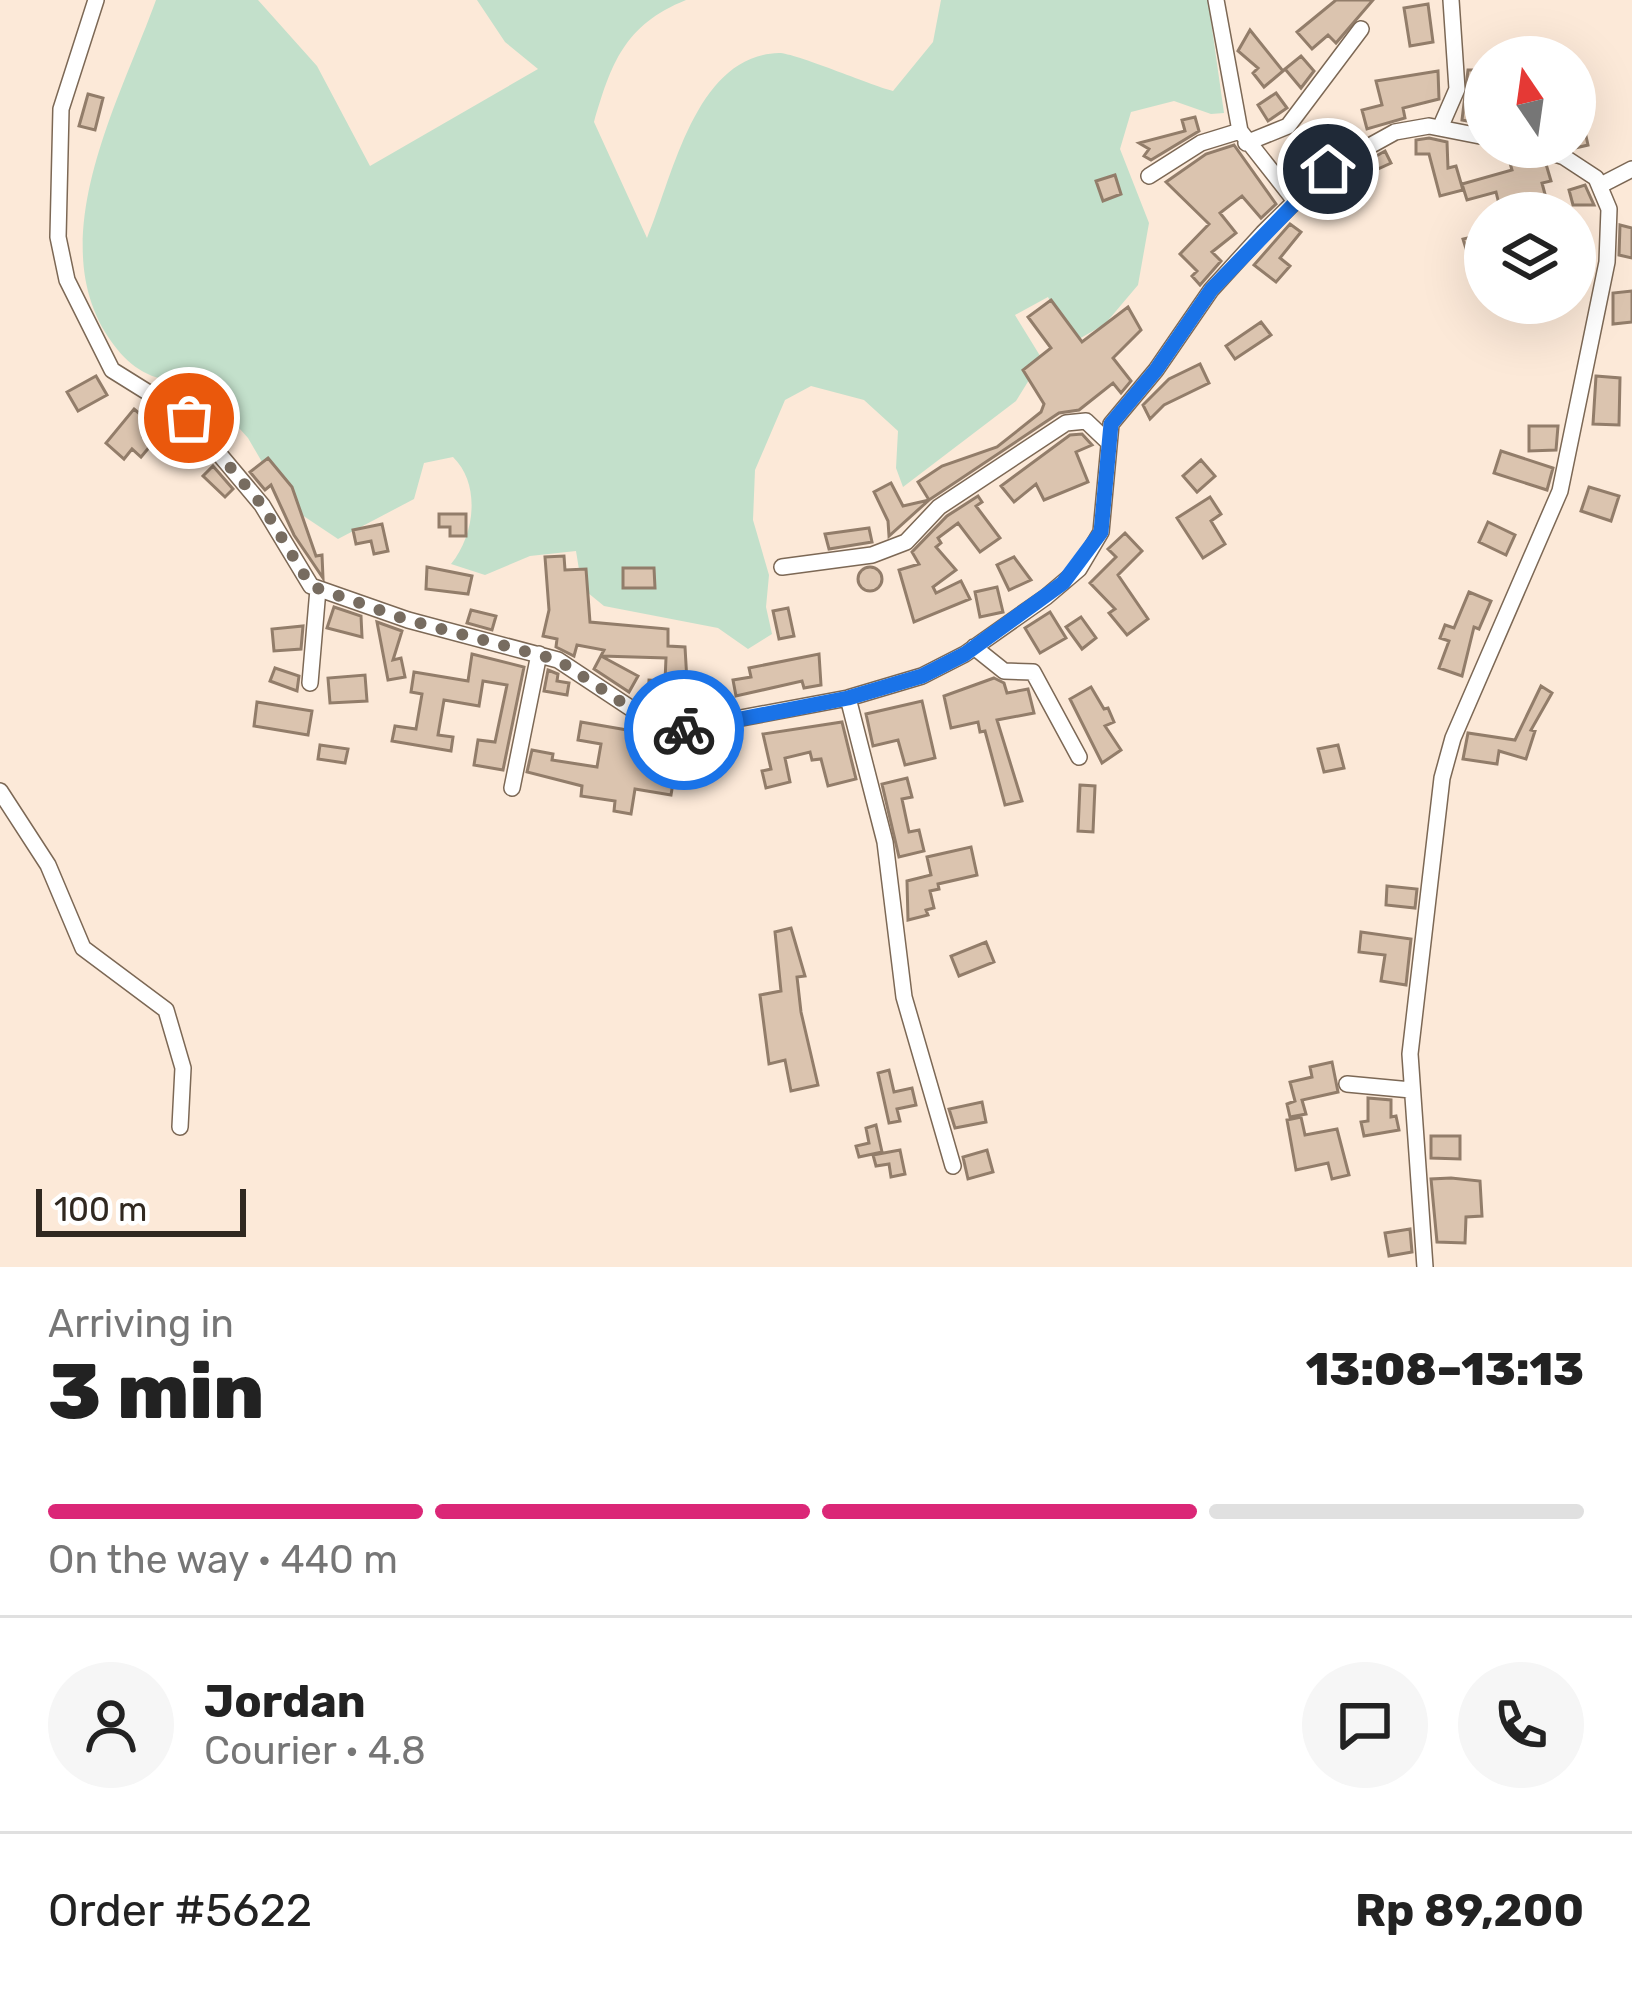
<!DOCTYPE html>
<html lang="en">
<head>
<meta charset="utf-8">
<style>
	body { margin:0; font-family:Rubik,sans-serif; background:#f6f6f6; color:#222; height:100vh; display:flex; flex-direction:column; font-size:45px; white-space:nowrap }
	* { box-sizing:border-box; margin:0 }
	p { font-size:39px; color:#767676 }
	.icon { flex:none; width:66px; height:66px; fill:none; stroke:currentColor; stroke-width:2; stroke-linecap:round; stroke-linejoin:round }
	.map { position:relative; height:1267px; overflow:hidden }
	.sheet { display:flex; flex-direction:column; background:#fff; flex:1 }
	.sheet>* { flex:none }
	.needle { width:78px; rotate:347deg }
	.buttons { position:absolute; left:1464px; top:36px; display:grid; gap:24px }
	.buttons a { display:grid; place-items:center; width:132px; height:132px; border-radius:50%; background:#fff; box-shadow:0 12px 48px #0002; font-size:60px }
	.scale { position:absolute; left:36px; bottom:30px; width:210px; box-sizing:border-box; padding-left:12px; border:6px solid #302820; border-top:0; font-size:33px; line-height:42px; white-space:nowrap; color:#302820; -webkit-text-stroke:9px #fff; paint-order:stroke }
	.pin { position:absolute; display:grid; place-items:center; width:102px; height:102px; color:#fff; margin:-51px; border:6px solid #fff; border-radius:50%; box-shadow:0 3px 12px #0007 }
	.courier { position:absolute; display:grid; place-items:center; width:120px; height:120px; margin:-60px; border:9px solid #1a73e8; border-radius:50%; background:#fff; color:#222; box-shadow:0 3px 15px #0007 }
	.summary em { font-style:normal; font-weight:800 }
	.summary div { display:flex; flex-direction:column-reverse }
	.summary { display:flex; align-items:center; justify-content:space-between; height:204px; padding:0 48px }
	h1 { font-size:78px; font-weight:800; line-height:90px }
	.bar { display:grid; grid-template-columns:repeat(4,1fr); gap:18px 12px; align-content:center; height:144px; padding:0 48px }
	.bar i { height:15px; border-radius:9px; background:#e0e0e0 }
	.bar .selected { background:#db2777 }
	.bar p { grid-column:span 4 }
	.line { display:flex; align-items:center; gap:30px; padding:0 48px; border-top:3px solid #e0e0e0 }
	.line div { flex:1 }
	.round { display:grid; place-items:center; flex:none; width:126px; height:126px; border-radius:63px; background:#f6f6f6 }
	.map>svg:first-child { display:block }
	.green { fill:#c3e0cb }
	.building { fill:#dbc4af; stroke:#927d6a; stroke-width:3 }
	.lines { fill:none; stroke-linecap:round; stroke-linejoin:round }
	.street-casing { stroke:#7c6855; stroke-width:18 }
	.street { stroke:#fff; stroke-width:15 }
	.done { stroke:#776c60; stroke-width:12; stroke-dasharray:0 21.6 }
	.route { stroke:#1a73e8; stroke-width:15 }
</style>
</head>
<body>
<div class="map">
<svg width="1632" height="1267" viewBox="0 0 1632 1267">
	<rect width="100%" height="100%" fill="#fce9d8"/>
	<path class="green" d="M 156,0 L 258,0 L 317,66 L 370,166 L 538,69 L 505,42 L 477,0 L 686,0 C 624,25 611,64 594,122 L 647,238 C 673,177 695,55 779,53 C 795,53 870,85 893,91 L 933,42 L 941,0 L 1208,0 L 1224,113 L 1211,114 L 1174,101 L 1131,112 L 1120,149 L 1149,223 L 1138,285 L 1105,324 L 1072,343 L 1048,297 L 1015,315 L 1042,359 L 1016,401 L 903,487 L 896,468 L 898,431 L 864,400 L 811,386 L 785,400 L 755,470 L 753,520 L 769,575 L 766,607 L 772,634 L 748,649 L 718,628 L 604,606 L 582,588 L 576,551 L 530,556 L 485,575 L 451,564 C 475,535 481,484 453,457 L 424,463 L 414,499 L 338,539 L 287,505 L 248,438 L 197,381 C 163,384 138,375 117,349 C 36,249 119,103 156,0 Z"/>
	<path class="building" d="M 1336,0 L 1373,0 L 1336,43 L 1328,35 L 1312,49 L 1297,32 Z
		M 1428,4 L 1433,42 L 1410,46 L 1404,8 Z
		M 1250,30 L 1283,71 L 1264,87 L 1253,73 L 1258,68 L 1238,51 Z
		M 1301,56 L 1314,71 L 1301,88 L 1285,69 Z
		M 1468,70 L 1485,70 L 1483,124 L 1462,120 Z
		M 1438,71 L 1439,99 L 1403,108 L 1405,118 L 1367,129 L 1362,110 L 1382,105 L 1376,81 Z
		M 1276,93 L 1287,108 L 1268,121 L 1258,105 Z
		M 88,94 L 103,98 L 95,130 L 79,126 Z
		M 1575,109 L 1580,109 L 1588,145 L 1575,148 Z
		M 1195,117 L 1199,131 L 1151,160 L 1144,156 L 1149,149 L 1139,143 L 1185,131 L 1182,120 Z
		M 1429,138 L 1447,142 L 1448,168 L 1456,166 L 1463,190 L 1440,196 L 1429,154 L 1416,154 L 1416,140 Z
		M 1234,145 L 1276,204 L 1261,218 L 1242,196 L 1220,213 L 1236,233 L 1212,252 L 1221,261 L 1200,285 L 1192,276 L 1197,271 L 1180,254 L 1209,224 L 1166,182 L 1206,154 Z
		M 1385,151 L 1391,163 L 1369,173 L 1364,163 Z
		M 1525,159 L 1546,164 L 1551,181 L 1542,183 L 1550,213 L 1520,213 L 1516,199 L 1499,204 L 1496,192 L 1467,200 L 1462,184 L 1512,170 L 1510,163 Z
		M 1115,175 L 1121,194 L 1103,201 L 1096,181 Z
		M 1585,185 L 1594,205 L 1573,205 L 1569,190 Z
		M 1290,224 L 1301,232 L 1280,258 L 1290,266 L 1276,282 L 1254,265 Z
		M 1620,225 L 1632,228 L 1632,258 L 1619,255 Z
		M 1485,234 L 1485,275 L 1475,278 L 1463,239 Z
		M 1632,291 L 1632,322 L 1613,324 L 1613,293 Z
		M 1051,300 L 1082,342 L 1128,307 L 1141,330 L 1113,358 L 1131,381 L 1121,393 L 1113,383 L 1079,410 L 1059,413 L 929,500 L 918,482 L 942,466 L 997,447 L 1041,412 L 1044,404 L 1023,370 L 1051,348 L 1028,317 Z
		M 1261,322 L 1271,335 L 1235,359 L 1226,346 Z
		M 1200,364 L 1209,383 L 1164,405 L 1150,419 L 1143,405 L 1169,379 Z
		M 96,376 L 107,395 L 78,411 L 67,392 Z
		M 1596,376 L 1620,378 L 1619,425 L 1593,424 Z
		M 134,409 L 153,425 L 143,437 L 151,445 L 141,457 L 132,449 L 124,459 L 106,443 Z
		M 1529,426 L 1558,426 L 1556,450 L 1529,451 Z
		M 1082,434 L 1092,445 L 1076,452 L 1088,482 L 1044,500 L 1036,484 L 1014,502 L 1001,486 L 1070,435 Z
		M 1501,451 L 1553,468 L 1547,490 L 1494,473 Z
		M 268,458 L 292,487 L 316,556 L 322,555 L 323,578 L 294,535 L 271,485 L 265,490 L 250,472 Z
		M 1201,460 L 1215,476 L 1197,492 L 1183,476 Z
		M 213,466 L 233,489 L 225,497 L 203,476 Z
		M 891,483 L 903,506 L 929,500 L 889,536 L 888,521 L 874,492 Z
		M 1589,487 L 1619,496 L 1611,521 L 1581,511 Z
		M 978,496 L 982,502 L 976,506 L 1000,538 L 980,552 L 958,523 L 938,538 L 941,543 L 936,547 L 956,570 L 933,587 L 936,593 L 961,581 L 970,599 L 914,622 L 899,570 L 919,564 L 912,552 L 947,516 Z
		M 1210,497 L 1221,514 L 1211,521 L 1225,544 L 1203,558 L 1177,518 Z
		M 439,514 L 466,514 L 466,536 L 450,536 L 450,527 L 439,527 Z
		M 1488,522 L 1515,535 L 1506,555 L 1479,542 Z
		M 382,524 L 388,551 L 374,554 L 371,541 L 356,544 L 353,530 Z
		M 869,528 L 872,542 L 829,549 L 825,534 Z
		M 1125,533 L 1142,551 L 1118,575 L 1148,619 L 1127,635 L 1109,613 L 1115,609 L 1090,583 L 1116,557 L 1108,549 Z
		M 564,556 L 565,570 L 586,569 L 590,622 L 668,629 L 668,646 L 685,647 L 689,716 L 678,718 L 648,705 L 649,680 L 665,681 L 666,658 L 601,656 L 638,676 L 629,692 L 594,669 L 604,650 L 577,645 L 574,656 L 556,647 L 557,639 L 543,636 L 549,610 L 545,557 Z
		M 1014,557 L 1031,580 L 1009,590 L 997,565 Z
		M858 579a12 12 0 1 1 24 0a12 12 0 1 1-24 0Z
		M 427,567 L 472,576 L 468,594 L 426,589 Z
		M 623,568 L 654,568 L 655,588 L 623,588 Z
		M 997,587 L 1003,612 L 980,617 L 975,592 Z
		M 1469,592 L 1491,601 L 1479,629 L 1474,627 L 1462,676 L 1439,668 L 1449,641 L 1440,638 L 1445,625 L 1454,628 Z
		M 334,607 L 361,616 L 362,637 L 327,628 Z
		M 788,608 L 794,636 L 779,639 L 773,611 Z
		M 471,610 L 496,616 L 492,630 L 467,623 Z
		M 1050,612 L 1066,638 L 1040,653 L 1025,628 Z
		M 1081,617 L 1096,638 L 1082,649 L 1066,627 Z
		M 377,622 L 402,631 L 393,660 L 401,658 L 405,677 L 388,680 Z
		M 303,626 L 301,649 L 274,651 L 272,629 Z
		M 472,654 L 524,667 L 503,770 L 474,765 L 478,740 L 495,742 L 507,685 L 483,681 L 479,706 L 444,700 L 438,735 L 453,737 L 451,751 L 392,741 L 395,726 L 416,729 L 422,694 L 411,692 L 414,672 L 468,681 Z
		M 819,654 L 821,685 L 804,688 L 802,681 L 736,696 L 733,680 L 751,677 L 749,668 Z
		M 275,668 L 299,676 L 297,691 L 270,681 Z
		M 548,670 L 558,674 L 557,681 L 569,683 L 567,695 L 544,691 Z
		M 365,675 L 367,701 L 330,703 L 328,678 Z
		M 994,678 L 1004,683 L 1007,693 L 1028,689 L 1034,713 L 997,720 L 1022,801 L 1005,805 L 985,731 L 980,732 L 978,722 L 951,728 L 944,696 Z
		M 1541,686 L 1552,693 L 1531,730 L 1535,731 L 1526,759 L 1499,751 L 1497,764 L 1463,759 L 1468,733 L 1515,740 Z
		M 1091,687 L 1104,709 L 1108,708 L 1114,722 L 1105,726 L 1121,750 L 1102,763 L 1070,699 Z
		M 922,701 L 935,758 L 905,765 L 898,740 L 873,746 L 866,714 Z
		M 257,702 L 312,711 L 308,735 L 254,726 Z
		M 581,722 L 656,735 L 652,761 L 676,765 L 671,795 L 635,789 L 631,814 L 614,811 L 615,801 L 581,796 L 582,786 L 527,772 L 532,750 L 553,754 L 552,760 L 597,767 L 601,744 L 578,740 Z
		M 842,722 L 856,779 L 828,786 L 821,759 L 812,760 L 810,752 L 785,758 L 790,782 L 766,788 L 762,771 L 771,769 L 763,734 Z
		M 320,745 L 348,749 L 345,763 L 318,759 Z
		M 1338,745 L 1344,768 L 1324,772 L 1318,749 Z
		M 907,778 L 912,797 L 902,799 L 909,832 L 919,830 L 924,851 L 899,857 L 882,784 Z
		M 1080,785 L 1095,786 L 1093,832 L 1078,831 Z
		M 971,847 L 977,875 L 938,884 L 939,889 L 930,891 L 934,908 L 926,910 L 928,915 L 908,920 L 907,881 L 931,875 L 927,857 Z
		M 1387,886 L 1417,889 L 1415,908 L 1386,905 Z
		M 791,928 L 805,976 L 797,977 L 801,1012 L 818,1085 L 791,1091 L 785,1060 L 769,1064 L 760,995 L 781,991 L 775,932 Z
		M 1361,932 L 1411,939 L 1406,985 L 1381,981 L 1385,955 L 1359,952 Z
		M 986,942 L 994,962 L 959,976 L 951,956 Z
		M 1332,1062 L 1338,1092 L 1302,1100 L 1306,1114 L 1290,1117 L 1287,1104 L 1295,1101 L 1290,1082 L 1312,1077 L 1310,1067 Z
		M 889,1070 L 894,1092 L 912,1088 L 916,1105 L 897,1109 L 900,1121 L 889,1123 L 878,1073 Z
		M 1368,1098 L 1391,1100 L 1391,1117 L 1396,1116 L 1399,1130 L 1364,1136 L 1361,1122 L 1368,1121 Z
		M 982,1102 L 986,1122 L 955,1128 L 949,1109 Z
		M 1301,1117 L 1305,1135 L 1337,1129 L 1349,1175 L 1332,1179 L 1328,1163 L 1296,1170 L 1287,1120 Z
		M 876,1125 L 882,1152 L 859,1157 L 856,1146 L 869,1143 L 866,1128 Z
		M 1431,1136 L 1460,1136 L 1460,1159 L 1431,1158 Z
		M 900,1150 L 905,1174 L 891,1177 L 889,1164 L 876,1166 L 873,1155 Z
		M 987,1150 L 993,1172 L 968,1179 L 963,1157 Z
		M 1451,1178 L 1480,1181 L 1482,1216 L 1466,1217 L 1465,1243 L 1437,1242 L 1431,1179 Z
		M 1410,1229 L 1412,1252 L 1389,1256 L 1385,1233 Z"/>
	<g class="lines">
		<g class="street-casing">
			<path id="street" d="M 96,0 L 61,109 L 58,237 L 67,280 L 112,370 L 189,418 L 262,505 L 311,586 L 408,620 L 558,660 L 647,719 L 677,730 L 848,698 L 922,676 L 965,654 L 1046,597 L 1079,569 L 1101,532 L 1111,424 L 1156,370 L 1211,290 L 1263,233 L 1328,169 L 1395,132 L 1429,126 L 1485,137
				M 1216,0 L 1240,131 L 1295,201
				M 1440,128 L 1457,89 L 1451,0
				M 1246,143 L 1288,126 L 1361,29
				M 1149,176 L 1201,143 L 1240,131
				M 1601,185 L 1632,169
				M 782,567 L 872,555 L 906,542 L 939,507 L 1066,423 L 1086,421 L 1106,440
				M 974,647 L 1004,671 L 1033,672 L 1079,757
				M 310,683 L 318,589
				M 848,698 L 885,842 L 904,997 L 953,1166
				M 512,788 L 539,654
				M 0,791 L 48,865 L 83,948 L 166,1010 L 183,1068 L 180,1127
				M 1347,1084 L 1411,1090
				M 1425,1267 L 1410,1054 L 1442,778 L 1453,738 L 1560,491 L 1607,262 L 1609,209 L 1596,178 L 1564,157 L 1534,147"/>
		</g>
		<use href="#street" class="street"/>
	</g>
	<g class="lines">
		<path class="done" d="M 189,418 L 262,505 L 311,586 L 408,620 L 558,660 L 647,719 L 684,730"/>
		<path class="route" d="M 684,730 L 848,698 L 922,676 L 965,654 L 1063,583 L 1101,532 L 1111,424 L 1156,370 L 1211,290 L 1328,169"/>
	</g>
</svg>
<div class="buttons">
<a><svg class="needle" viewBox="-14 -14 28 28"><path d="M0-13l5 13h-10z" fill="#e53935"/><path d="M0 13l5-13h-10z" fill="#767676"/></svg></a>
<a><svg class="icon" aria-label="layers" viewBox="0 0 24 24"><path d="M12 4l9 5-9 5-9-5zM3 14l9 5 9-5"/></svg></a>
</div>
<div class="scale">100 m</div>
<div class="pin" style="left:189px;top:418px;background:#ea580c"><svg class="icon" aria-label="bag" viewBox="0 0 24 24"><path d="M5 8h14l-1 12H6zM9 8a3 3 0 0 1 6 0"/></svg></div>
<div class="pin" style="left:1328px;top:169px;background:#1f2937"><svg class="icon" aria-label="home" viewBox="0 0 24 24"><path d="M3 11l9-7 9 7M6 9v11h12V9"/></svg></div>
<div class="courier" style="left:684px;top:730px"><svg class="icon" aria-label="bike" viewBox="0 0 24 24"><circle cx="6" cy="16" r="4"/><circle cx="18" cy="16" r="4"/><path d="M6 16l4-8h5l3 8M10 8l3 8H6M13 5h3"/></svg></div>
</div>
<section class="sheet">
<div class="summary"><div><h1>3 min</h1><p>Arriving in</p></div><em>13:08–13:13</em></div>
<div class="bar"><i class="selected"></i><i class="selected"></i><i class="selected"></i><i></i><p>On the way · 440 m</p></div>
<div class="line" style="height:216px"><a class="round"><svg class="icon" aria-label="person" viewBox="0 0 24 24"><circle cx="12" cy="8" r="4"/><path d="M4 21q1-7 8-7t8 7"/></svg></a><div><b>Jordan</b><p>Courier · 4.8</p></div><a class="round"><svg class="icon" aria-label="chat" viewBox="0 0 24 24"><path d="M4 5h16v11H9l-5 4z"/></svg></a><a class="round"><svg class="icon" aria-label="phone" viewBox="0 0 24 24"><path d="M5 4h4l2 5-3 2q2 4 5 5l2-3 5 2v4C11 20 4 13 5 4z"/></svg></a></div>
<div class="line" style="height:156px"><div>Order #5622</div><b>Rp 89,200</b></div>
</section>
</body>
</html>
